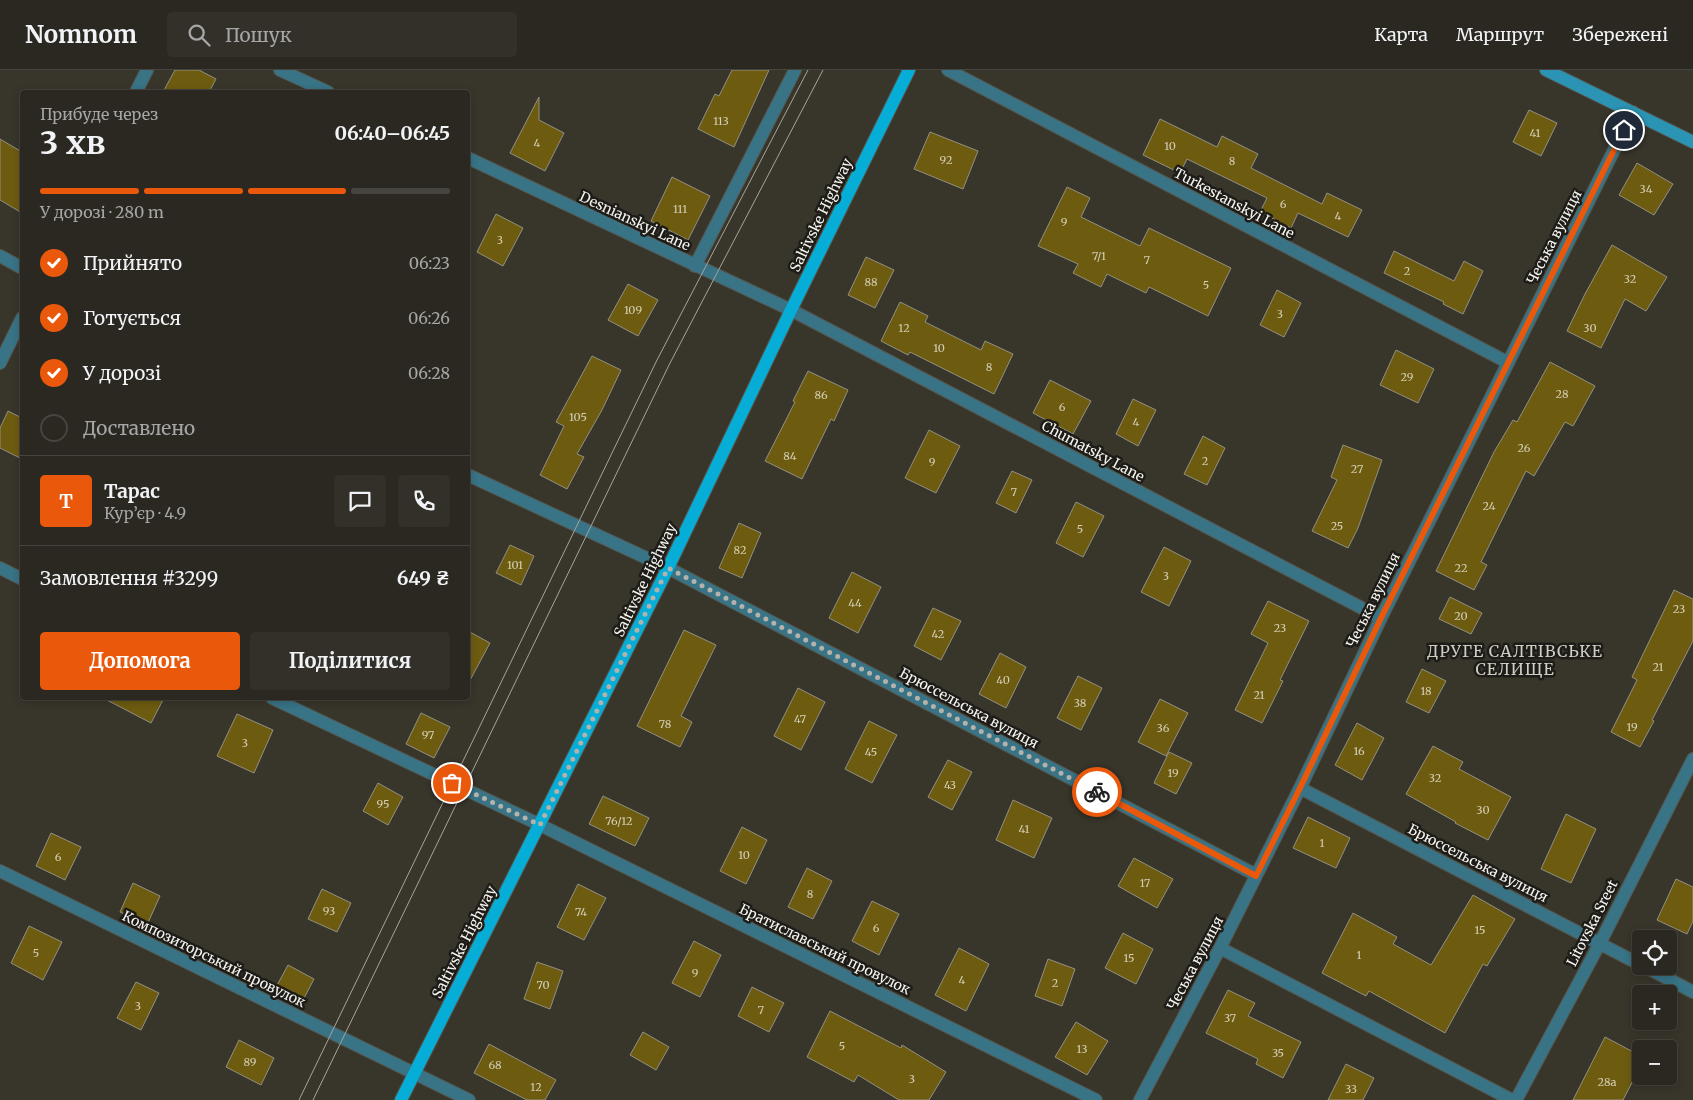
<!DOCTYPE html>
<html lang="uk">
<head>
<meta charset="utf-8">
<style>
	body { margin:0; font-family:Merriweather,serif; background:#323029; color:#f1f3f6; height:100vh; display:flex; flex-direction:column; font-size:19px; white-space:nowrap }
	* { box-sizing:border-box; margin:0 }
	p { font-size:16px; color:#a5a6a5 }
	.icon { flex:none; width:28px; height:28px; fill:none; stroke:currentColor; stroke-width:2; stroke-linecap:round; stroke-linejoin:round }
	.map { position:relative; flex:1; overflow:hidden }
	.panel { position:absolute; left:20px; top:20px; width:450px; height:610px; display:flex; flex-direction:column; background:#2a2820; border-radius:5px; box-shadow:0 2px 8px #0003,0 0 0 1px #46443e }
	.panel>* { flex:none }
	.buttons { position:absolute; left:1632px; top:860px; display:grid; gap:10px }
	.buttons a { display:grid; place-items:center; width:45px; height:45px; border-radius:5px; background:#2a2820; box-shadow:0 2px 8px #0003,0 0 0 1px #46443e; font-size:25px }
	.pin { position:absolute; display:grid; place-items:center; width:42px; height:42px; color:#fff; margin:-21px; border:2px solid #fff; border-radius:50%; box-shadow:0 1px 5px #0007 }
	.courier { position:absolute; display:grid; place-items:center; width:50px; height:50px; margin:-25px; border:4px solid #ea580c; border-radius:50%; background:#fff; color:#222; box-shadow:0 1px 6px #0007 }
	.overview em { font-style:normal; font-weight:700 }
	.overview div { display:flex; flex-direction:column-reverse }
	.overview { display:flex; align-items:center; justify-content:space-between; height:85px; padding:0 20px }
	h1 { font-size:32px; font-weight:700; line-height:38px }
	.bar { display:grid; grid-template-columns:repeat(4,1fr); gap:8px 5px; align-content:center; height:60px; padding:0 20px }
	.bar i { height:6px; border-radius:4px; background:#46443e }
	.bar .current { background:#ea580c }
	.bar p { grid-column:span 4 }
	.line { display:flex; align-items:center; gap:12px; padding:0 20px; border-top:1px solid #46443e }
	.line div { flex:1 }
	.round { display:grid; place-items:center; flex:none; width:52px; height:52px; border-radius:5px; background:#323029 }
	ol { padding:0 20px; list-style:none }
	li { display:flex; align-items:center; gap:15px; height:55px }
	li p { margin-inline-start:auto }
	li .icon { padding:5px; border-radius:50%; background:#ea580c; color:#fff; stroke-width:4 }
	li:last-child { color:#a5a6a5 }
	li i { width:28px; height:28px; border:2px solid #46443e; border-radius:50% }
	.primary-button { display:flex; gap:10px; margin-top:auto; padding:10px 20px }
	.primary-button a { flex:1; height:58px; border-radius:5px; background:#ea580c; color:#fff; font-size:20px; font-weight:700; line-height:58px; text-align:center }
	.primary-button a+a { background:#323029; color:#f1f3f6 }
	header { display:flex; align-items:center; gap:30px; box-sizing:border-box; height:70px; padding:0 25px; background:#2a2820; border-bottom:1px solid #46443e }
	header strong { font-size:24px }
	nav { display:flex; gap:28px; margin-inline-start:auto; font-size:18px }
	.search { width:350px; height:45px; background:#323029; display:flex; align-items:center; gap:12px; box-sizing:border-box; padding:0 18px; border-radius:5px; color:#a5a6a5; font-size:19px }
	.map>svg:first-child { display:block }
	.building { fill:#6d5b0f; stroke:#939084 }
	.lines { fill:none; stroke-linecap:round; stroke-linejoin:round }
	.street-casing { stroke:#56544a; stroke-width:14 }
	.secondary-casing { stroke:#56544a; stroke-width:14 }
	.primary-casing { stroke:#56544a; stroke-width:14 }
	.street { stroke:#387386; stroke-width:12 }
	.secondary { stroke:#2b94b4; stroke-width:12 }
	.primary { stroke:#06aed7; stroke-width:12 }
	.tram { stroke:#a6a49c; stroke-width:1 }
	.done { stroke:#b4b2aa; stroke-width:5; stroke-dasharray:0 9 }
	.route { stroke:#ea580c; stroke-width:6 }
	.labels { text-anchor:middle; stroke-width:5; stroke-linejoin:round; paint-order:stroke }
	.number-label { font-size:11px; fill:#d4ceb6 }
	.street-label { font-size:14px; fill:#f6f5ee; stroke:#1e1c18 }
	.quarter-label { font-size:16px; letter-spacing:1px; fill:#d0cdc1; stroke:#1e1c18 }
</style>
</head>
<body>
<header>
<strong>Nomnom</strong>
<div class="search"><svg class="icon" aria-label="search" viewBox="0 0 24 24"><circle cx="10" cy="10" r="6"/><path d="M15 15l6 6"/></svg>Пошук</div>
<nav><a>Карта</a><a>Маршрут</a><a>Збережені</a></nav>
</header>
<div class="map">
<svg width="1693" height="1030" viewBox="0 0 1693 1030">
	<rect width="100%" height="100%" fill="#38352b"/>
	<path class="building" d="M 175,0 L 199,0 L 216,9 L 209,22 L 163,22 Z
		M 732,0 L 769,0 L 734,77 L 698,59 L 715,24 L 719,26 Z
		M 539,27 L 539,50 L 564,63 L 545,101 L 510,83 Z
		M 1529,40 L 1557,53 L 1541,86 L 1513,72 Z
		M 1160,49 L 1217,77 L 1222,66 L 1258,84 L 1251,98 L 1322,134 L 1327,123 L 1362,140 L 1348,167 L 1298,143 L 1291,158 L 1260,142 L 1267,128 L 1187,89 L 1180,103 L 1143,85 Z
		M 930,62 L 978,81 L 963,119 L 914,99 Z
		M 0,69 L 22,82 L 22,143 L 0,130 Z
		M 1637,93 L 1673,114 L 1654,145 L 1619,125 Z
		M 672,107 L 710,126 L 688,170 L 651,151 Z
		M 1067,117 L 1090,128 L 1081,147 L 1140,176 L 1149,158 L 1231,198 L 1208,246 L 1149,217 L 1146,223 L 1107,204 L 1101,217 L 1073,203 L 1078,194 L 1038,176 Z
		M 496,144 L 523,158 L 503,196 L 477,182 Z
		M 1612,175 L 1667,207 L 1646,241 L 1625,229 L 1601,278 L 1567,261 L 1585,224 Z
		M 1394,181 L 1454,211 L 1464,191 L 1483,201 L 1463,244 L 1443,234 L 1444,232 L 1384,203 Z
		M 866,187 L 894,200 L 875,238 L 848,225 Z
		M 628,214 L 658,230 L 638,266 L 608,250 Z
		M 1277,220 L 1301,233 L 1284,267 L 1260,255 Z
		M 900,232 L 928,246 L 925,252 L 981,280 L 985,271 L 1013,284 L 994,324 L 910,282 L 908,285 L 881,271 Z
		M 1396,280 L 1434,299 L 1418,333 L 1380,315 Z
		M 592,286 L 621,300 L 602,340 L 577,384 L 584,387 L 567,419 L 540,405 L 564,356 L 556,352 Z
		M 1550,292 L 1595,316 L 1573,356 L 1565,352 L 1534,406 L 1526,401 L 1481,492 L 1487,495 L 1474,520 L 1436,501 L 1494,382 L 1513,350 L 1517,352 Z
		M 808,301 L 848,320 L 834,351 L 831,349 L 802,409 L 765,391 L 795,332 L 793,331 Z
		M 1050,310 L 1091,331 L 1073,364 L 1033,343 Z
		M 1133,329 L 1156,340 L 1138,376 L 1116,364 Z
		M 8,341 L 22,348 L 22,389 L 0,378 L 0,358 Z
		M 929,360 L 960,376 L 936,423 L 905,408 Z
		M 1203,366 L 1225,378 L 1207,415 L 1184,404 Z
		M 1343,375 L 1382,390 L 1358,458 L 1348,478 L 1312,461 L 1337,410 L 1331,407 Z
		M 1012,401 L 1032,410 L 1016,443 L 996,433 Z
		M 1076,432 L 1104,446 L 1083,487 L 1056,473 Z
		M 739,453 L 761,463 L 742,508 L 719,498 Z
		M 510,475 L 534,486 L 521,515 L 496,503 Z
		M 1164,477 L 1191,491 L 1169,536 L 1141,522 Z
		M 852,502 L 881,517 L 858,563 L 829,548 Z
		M 1674,520 L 1693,529 L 1693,571 L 1652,650 L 1654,651 L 1640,677 L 1611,662 L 1637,610 L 1632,607 Z
		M 1450,527 L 1482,543 L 1471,564 L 1439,549 Z
		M 1268,531 L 1309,551 L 1280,610 L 1283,611 L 1262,653 L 1235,640 L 1268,573 L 1251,564 Z
		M 933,538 L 961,551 L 941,590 L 914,576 Z
		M 684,560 L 716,575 L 681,646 L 692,652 L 680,677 L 637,656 Z
		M 468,561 L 490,573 L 468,614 Z
		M 1000,583 L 1026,597 L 1006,638 L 979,624 Z
		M 1422,599 L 1446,611 L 1429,643 L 1406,632 Z
		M 1078,606 L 1102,618 L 1081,660 L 1057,648 Z
		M 798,618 L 825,632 L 801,680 L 774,666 Z
		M 103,628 L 164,628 L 151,653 Z
		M 1160,629 L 1188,643 L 1166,686 L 1138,672 Z
		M 421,643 L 450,657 L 434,688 L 406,674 Z
		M 237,644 L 273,660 L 254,703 L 217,686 Z
		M 869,651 L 897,665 L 872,713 L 845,699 Z
		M 1357,653 L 1384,668 L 1362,710 L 1335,695 Z
		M 1433,676 L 1463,692 L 1459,699 L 1511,727 L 1488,770 L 1455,753 L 1456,752 L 1406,724 Z
		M 1169,682 L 1192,693 L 1176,724 L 1154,713 Z
		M 948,690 L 972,702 L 952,740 L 928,727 Z
		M 378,713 L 403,727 L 388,755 L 363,741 Z
		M 603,726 L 649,748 L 635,776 L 589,754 Z
		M 1013,730 L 1052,748 L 1034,788 L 996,770 Z
		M 1566,744 L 1596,759 L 1571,813 L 1541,799 Z
		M 1308,747 L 1350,768 L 1336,798 L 1293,778 Z
		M 742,757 L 767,770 L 746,814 L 720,801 Z
		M 51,763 L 81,777 L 65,810 L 36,796 Z
		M 1134,788 L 1173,809 L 1157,838 L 1118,816 Z
		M 807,798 L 832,811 L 813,849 L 788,837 Z
		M 1676,809 L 1693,817 L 1693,851 L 1687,864 L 1657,850 Z
		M 133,813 L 160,826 L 147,855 L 120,842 Z
		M 578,814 L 606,828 L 584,870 L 557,857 Z
		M 322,819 L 351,833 L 337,862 L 308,849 Z
		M 1473,825 L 1515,849 L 1487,896 L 1483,894 L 1445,963 L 1369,921 L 1366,926 L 1322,903 L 1353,843 L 1397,867 L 1393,874 L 1431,895 Z
		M 872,831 L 899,844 L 879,885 L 852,871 Z
		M 29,856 L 62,872 L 43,910 L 11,893 Z
		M 1123,863 L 1153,879 L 1136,914 L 1105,898 Z
		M 694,871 L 721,885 L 700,927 L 672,913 Z
		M 959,878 L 989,894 L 966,941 L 935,925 Z
		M 1048,889 L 1075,899 L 1062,936 L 1035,926 Z
		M 537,892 L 563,901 L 550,939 L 524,929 Z
		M 288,895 L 314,909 L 301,934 L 274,921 Z
		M 136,912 L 159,923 L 141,960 L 117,948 Z
		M 752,917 L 784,933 L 769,962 L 738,946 Z
		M 1228,920 L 1255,933 L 1248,946 L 1301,972 L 1283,1008 L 1256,994 L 1258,989 L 1206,963 Z
		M 830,941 L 901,978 L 902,975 L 946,1002 L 929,1030 L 899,1030 L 858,1005 L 854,1012 L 807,987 Z
		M 1076,952 L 1108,971 L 1087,1005 L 1055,987 Z
		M 643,962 L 669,977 L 656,1000 L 630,985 Z
		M 1605,967 L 1641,986 L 1641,995 L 1623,1030 L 1573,1030 Z
		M 239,970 L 274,988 L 261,1015 L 226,997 Z
		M 489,974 L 556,1010 L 545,1030 L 527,1030 L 474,1003 Z
		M 1346,994 L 1374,1008 L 1363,1030 L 1328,1030 Z"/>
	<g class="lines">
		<g class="street-casing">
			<path id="street" d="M 280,0 L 328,22
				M 948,0 L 1507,292
				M 136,22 L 147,0
				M 468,88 L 791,240 L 1381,548
				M 0,186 L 22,198
				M 695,196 L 795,0
				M 0,293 L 22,248
				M 468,405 L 668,498 L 1256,805
				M 0,498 L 22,509
				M 272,628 L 532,751 L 1096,1030
				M 1300,718 L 1641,895
				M 0,801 L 469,1030
				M 1220,878 L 1512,1030
				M 1644,896 L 1693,922
				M 1140,1030 L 1220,878 L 1300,718 L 1381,548 L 1633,42
				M 1516,1030 L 1600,873 L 1693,689"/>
		</g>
		<g class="secondary-casing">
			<path id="secondary" d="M 1546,0 L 1693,72"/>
		</g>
		<g class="primary-casing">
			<path id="primary" d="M 401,1030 L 668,498 L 791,240 L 909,0"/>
		</g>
		<use href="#street" class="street"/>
		<use href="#secondary" class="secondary"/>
		<use href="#primary" class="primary"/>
		<path class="tram" d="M 299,1030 L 657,290 L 808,0
			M 313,1030 L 669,295 L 823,0"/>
	</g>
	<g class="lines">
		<path class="done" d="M 452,713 L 540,755 L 668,498 L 1097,722"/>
		<path class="route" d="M 1097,722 L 1256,806 L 1300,718 L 1381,548 L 1624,60"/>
	</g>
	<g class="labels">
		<g class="number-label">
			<text x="721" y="55">113</text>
			<text x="1535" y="67">41</text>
			<text x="537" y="77">4</text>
			<text x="1170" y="80">10</text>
			<text x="946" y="94">92</text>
			<text x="1232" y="95">8</text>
			<text x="1646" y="123">34</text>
			<text x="1283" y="138">6</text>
			<text x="680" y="143">111</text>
			<text x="1338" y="150">4</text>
			<text x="1064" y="156">9</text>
			<text x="500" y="174">3</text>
			<text x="1099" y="190">7/1</text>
			<text x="1147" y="194">7</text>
			<text x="1407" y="205">2</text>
			<text x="1630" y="213">32</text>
			<text x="871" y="216">88</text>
			<text x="1206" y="219">5</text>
			<text x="633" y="244">109</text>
			<text x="1280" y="248">3</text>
			<text x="904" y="262">12</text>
			<text x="1590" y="262">30</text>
			<text x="939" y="282">10</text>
			<text x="989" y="301">8</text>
			<text x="1407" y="311">29</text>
			<text x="1562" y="328">28</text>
			<text x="821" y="329">86</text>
			<text x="1062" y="341">6</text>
			<text x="578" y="351">105</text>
			<text x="1136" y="356">4</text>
			<text x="1524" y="382">26</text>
			<text x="790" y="390">84</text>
			<text x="1205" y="395">2</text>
			<text x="932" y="396">9</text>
			<text x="1357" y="403">27</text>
			<text x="1014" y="426">7</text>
			<text x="1489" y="440">24</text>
			<text x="1337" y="460">25</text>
			<text x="1080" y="463">5</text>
			<text x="740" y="484">82</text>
			<text x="515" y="499">101</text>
			<text x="1461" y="502">22</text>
			<text x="1166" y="510">3</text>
			<text x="855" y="537">44</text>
			<text x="1679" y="543">23</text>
			<text x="1461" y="550">20</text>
			<text x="1280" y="562">23</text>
			<text x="938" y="568">42</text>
			<text x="1658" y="601">21</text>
			<text x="1003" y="614">40</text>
			<text x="1426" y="625">18</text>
			<text x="1259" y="629">21</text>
			<text x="1080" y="637">38</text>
			<text x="800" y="653">47</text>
			<text x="665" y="658">78</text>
			<text x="1632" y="661">19</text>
			<text x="1163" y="662">36</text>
			<text x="428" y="669">97</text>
			<text x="245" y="677">3</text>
			<text x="1359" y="685">16</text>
			<text x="871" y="686">45</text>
			<text x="1173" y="707">19</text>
			<text x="1435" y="712">32</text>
			<text x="950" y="719">43</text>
			<text x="383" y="738">95</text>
			<text x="1483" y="744">30</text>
			<text x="619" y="755">76/12</text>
			<text x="1024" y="763">41</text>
			<text x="1322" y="777">1</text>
			<text x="744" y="789">10</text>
			<text x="58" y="791">6</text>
			<text x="1145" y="817">17</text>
			<text x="810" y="828">8</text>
			<text x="329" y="845">93</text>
			<text x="581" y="846">74</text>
			<text x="876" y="862">6</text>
			<text x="1480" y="864">15</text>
			<text x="36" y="887">5</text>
			<text x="1359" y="889">1</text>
			<text x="1129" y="892">15</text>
			<text x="695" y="907">9</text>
			<text x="962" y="914">4</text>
			<text x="1055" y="917">2</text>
			<text x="543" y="919">70</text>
			<text x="138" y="940">3</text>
			<text x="761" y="944">7</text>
			<text x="1230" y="952">37</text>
			<text x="842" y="980">5</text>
			<text x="1082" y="983">13</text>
			<text x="1278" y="987">35</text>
			<text x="250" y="996">89</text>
			<text x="495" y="999">68</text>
			<text x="912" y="1013">3</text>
			<text x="1607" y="1016">28а</text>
			<text x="536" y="1021">12</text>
			<text x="1351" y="1023">33</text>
		</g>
		<g class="street-label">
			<text transform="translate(1234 133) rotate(28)" y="5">Turkestanskyi Lane</text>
			<text transform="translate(821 145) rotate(-64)" y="5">Saltivske Highway</text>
			<text transform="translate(635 151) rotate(25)" y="5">Desnianskyi Lane</text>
			<text transform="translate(1554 167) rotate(-63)" y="5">Чеська вулиця</text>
			<text transform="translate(1093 381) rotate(28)" y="5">Chumatsky Lane</text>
			<text transform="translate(645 510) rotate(-64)" y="5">Saltivske Highway</text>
			<text transform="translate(1373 530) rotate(-64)" y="5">Чеська вулиця</text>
			<text transform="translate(969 638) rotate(28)" y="5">Брюссельська вулиця</text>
			<text transform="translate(1478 793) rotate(27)" y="5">Брюссельська вулиця</text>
			<text transform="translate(1592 853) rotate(-63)" y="5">Litovska Sreet</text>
			<text transform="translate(464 872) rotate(-63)" y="5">Saltivske Highway</text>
			<text transform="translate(825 879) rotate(26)" y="5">Братиславський провулок</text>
			<text transform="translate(214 889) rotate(26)" y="5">Композиторський провулок</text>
			<text transform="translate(1195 893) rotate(-62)" y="5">Чеська вулиця</text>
		</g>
		<g class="quarter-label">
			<text x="1515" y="587">ДРУГЕ САЛТІВСЬКЕ<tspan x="1515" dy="18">СЕЛИЩЕ</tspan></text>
		</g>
	</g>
</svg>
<div class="buttons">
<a><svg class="icon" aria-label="locate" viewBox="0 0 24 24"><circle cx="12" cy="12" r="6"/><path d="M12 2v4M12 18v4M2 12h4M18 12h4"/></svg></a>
<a>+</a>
<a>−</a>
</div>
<div class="pin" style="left:452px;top:713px;background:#ea580c"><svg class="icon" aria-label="bag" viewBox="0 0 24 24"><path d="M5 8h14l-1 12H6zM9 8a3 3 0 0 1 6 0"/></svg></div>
<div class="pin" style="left:1624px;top:60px;background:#1f2937"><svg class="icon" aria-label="home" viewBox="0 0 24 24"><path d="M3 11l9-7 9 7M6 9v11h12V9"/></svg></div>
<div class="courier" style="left:1097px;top:722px"><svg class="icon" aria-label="bike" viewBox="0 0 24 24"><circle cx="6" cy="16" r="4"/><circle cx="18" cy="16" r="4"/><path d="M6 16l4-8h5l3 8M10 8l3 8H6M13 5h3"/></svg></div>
<section class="panel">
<div class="overview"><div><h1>3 хв</h1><p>Прибуде через</p></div><em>06:40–06:45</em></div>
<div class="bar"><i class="current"></i><i class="current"></i><i class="current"></i><i></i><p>У дорозі · 280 m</p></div>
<ol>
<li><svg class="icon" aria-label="check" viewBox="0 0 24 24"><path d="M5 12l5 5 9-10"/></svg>Прийнято<p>06:23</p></li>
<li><svg class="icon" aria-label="check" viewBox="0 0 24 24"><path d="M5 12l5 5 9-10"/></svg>Готується<p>06:26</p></li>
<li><svg class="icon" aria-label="check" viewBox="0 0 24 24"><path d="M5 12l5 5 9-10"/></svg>У дорозі<p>06:28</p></li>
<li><i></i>Доставлено</li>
</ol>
<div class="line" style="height:90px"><b class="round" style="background:#ea580c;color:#fff">Т</b><div><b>Тарас</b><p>Кур’єр · 4.9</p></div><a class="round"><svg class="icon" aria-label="chat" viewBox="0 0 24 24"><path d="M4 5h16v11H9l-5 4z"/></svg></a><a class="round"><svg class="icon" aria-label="phone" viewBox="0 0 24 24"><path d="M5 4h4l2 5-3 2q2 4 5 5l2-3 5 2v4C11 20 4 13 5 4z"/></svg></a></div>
<div class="line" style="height:65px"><div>Замовлення #3299</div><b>649 ₴</b></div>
<div class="primary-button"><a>Допомога</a><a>Поділитися</a></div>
</section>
</div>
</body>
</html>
